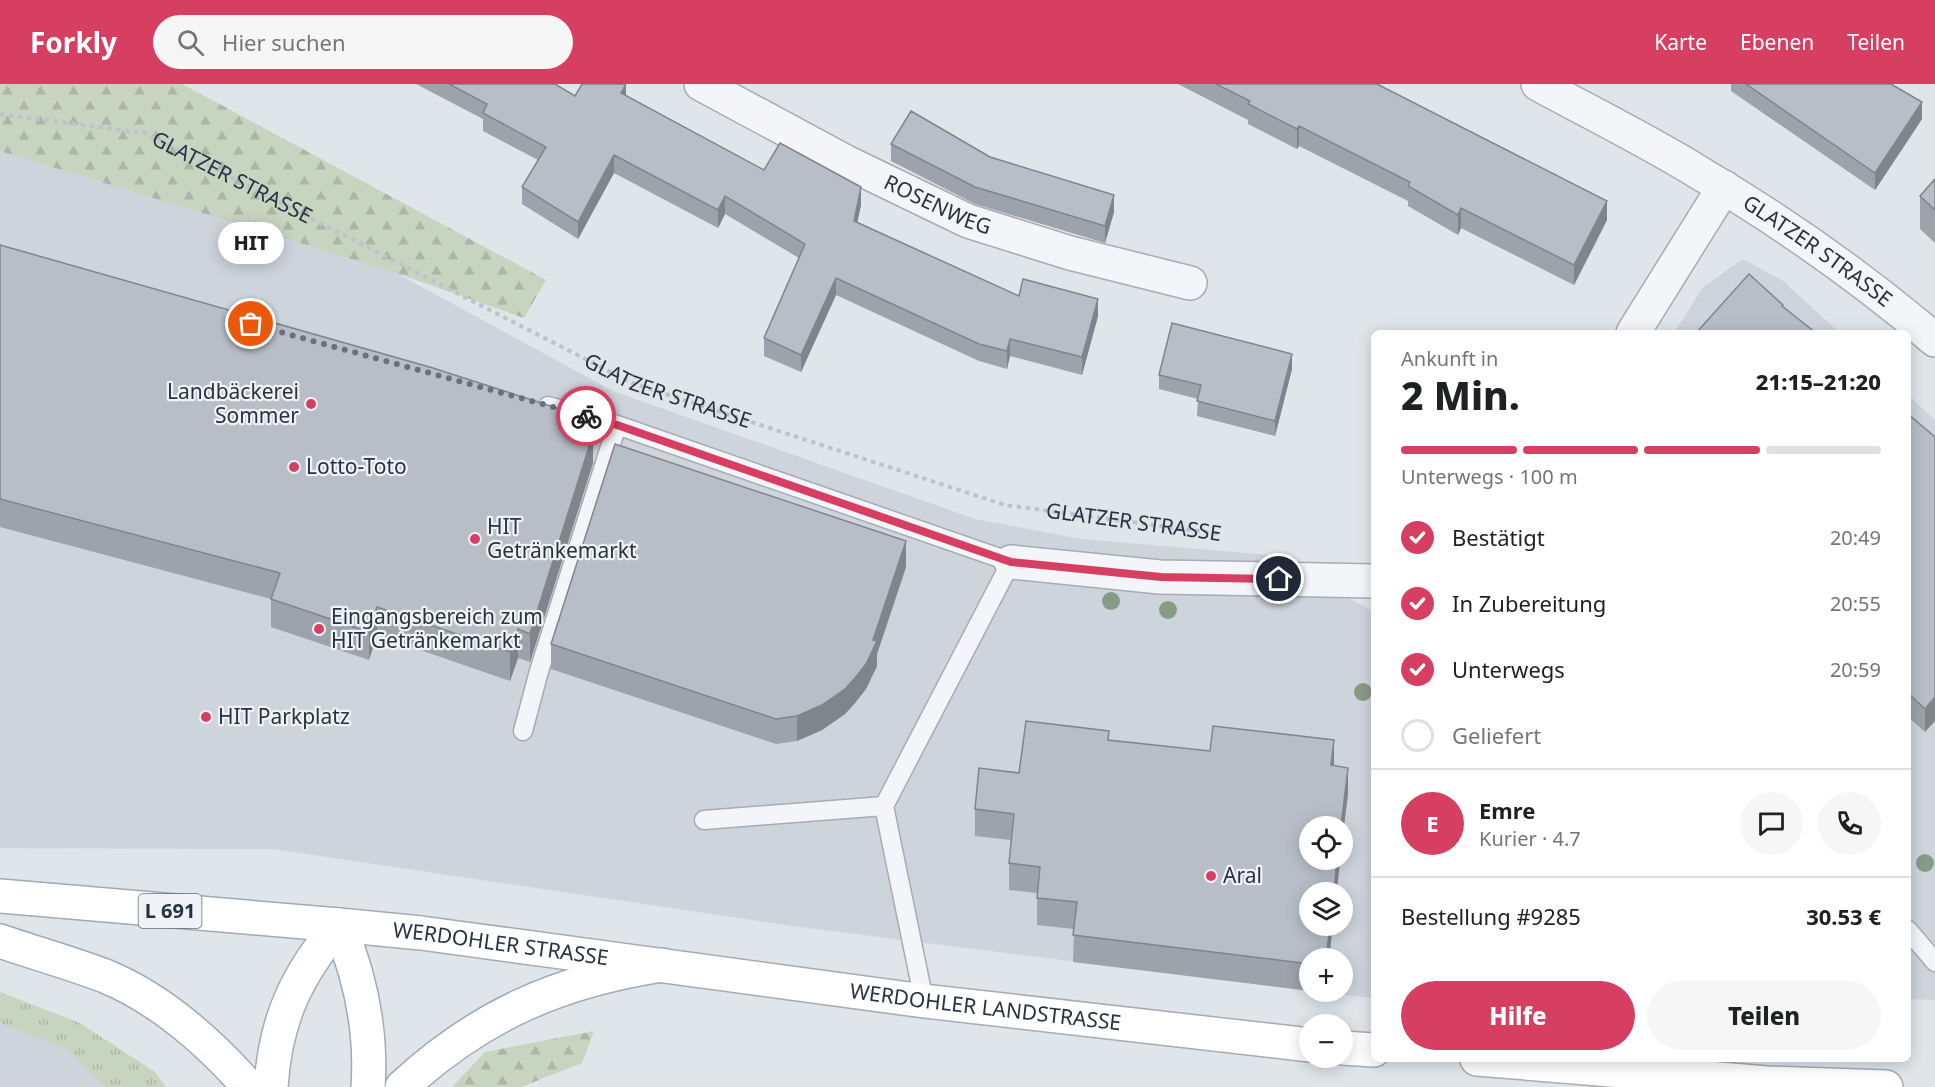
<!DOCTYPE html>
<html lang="de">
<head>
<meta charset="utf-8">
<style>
	body { margin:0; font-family:"Noto Sans",sans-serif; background:#f6f6f6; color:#202124; height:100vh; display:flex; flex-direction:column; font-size:22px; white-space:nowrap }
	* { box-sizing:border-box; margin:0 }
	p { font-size:20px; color:#757577 }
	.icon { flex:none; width:33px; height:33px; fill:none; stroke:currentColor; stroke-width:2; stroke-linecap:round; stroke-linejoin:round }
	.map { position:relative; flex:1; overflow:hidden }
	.details { position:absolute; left:1371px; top:246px; width:540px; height:732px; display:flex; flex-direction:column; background:#fff; border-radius:9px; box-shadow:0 3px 15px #0003 }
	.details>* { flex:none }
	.controls { position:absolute; left:1299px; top:732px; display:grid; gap:12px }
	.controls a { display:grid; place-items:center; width:54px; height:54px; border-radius:50%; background:#fff; box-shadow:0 3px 15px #0003; font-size:30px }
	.pin { position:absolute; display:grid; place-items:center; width:51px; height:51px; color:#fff; margin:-26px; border:3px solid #fff; border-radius:50%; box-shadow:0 2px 6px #0007 }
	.courier { position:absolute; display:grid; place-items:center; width:60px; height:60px; margin:-30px; border:4px solid #d63e62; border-radius:50%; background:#fff; color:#222; box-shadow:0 2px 8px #0007 }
	.bubble { position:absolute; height:42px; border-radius:21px; background:#fff; box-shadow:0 3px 15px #0003; font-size:20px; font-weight:800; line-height:42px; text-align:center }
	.summary em { font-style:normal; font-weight:800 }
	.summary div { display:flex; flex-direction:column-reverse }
	.summary { display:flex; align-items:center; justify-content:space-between; height:102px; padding:0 30px }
	h1 { font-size:39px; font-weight:800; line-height:45px }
	.bar { display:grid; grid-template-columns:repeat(4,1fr); gap:9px 6px; align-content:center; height:72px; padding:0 30px }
	.bar i { height:8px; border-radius:4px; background:#e0e0e0 }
	.bar .selected { background:#d63e62 }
	.bar p { grid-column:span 4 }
	.line { display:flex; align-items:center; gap:15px; padding:0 30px; border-top:2px solid #e0e0e0 }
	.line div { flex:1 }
	.round { display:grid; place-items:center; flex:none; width:63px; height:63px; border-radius:32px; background:#f6f6f6 }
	ol { padding:0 30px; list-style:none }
	li { display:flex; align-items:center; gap:18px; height:66px }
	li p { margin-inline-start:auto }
	li .icon { padding:6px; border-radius:50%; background:#d63e62; color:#fff; stroke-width:4 }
	li:last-child { color:#757577 }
	li i { width:33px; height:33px; border:3px solid #e0e0e0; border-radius:50% }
	.primary-button { display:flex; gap:12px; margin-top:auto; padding:12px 30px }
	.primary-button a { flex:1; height:69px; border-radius:36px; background:#d63e62; color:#fff; font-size:24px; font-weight:800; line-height:69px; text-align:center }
	.primary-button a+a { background:#f6f6f6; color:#202124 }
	header { display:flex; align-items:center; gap:36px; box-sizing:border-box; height:84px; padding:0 30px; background:#d63e62; color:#fff }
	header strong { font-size:28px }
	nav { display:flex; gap:33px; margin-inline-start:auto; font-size:21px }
	.search { width:420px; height:54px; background:#f6f6f6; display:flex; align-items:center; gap:15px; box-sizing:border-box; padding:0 21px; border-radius:33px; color:#757577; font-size:22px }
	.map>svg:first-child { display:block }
	.built { fill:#ced4dc; fill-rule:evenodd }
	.grass { fill:url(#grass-tufts) }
	.forest { fill:url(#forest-firs) }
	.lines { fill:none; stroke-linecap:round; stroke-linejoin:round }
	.service-casing { stroke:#a5acb4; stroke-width:21 }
	.minor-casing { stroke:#a5acb4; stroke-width:36 }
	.secondary-casing { stroke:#a5acb4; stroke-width:36 }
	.primary-casing { stroke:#9eaab6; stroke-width:36 }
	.path { stroke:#bec3c9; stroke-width:4; stroke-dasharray:4.5 4.5; stroke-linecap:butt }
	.service { stroke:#f3f5f8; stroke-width:18 }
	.minor { stroke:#f3f5f8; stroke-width:33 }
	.secondary { stroke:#fff; stroke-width:33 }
	.primary { stroke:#fff; stroke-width:33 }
	.tree { fill:#889b86 }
	.wall { fill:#9da3ab }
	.shaded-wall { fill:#80858b }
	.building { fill:#b7bec7; stroke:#80858b; stroke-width:1.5 }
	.done { stroke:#68717d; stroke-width:6; stroke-dasharray:0 10.8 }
	.route { stroke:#d63e62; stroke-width:8 }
	.poi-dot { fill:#d63e62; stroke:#eff3f7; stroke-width:2 }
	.labels { text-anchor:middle; stroke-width:4.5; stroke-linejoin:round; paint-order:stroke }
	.shield { fill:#eff3f7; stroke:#636d78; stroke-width:1.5 }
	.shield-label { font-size:20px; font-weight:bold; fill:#273342 }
	.street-label { font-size:21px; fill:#273342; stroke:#eff3f7 }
	.poi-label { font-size:21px; fill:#273342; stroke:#eff3f7; text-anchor:start }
</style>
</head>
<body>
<header>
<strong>Forkly</strong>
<div class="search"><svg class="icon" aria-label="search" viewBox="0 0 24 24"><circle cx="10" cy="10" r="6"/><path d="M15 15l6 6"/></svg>Hier suchen</div>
<nav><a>Karte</a><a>Ebenen</a><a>Teilen</a></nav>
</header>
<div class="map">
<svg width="1935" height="1003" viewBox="0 0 1935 1003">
	<defs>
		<pattern id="grass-tufts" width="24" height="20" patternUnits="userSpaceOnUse" patternTransform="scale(1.5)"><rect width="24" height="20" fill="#c7d4c0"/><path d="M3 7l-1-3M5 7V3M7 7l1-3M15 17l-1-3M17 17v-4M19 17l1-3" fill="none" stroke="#abb6a6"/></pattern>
		<pattern id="forest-firs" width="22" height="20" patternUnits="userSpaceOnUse" patternTransform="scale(1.5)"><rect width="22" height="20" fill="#c7d4c0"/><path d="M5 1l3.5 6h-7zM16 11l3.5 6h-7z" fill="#abb6a6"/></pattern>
	</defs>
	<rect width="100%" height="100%" fill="#e0e5ea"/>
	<path class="built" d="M 0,67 L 396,189 L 613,307 L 975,435 L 1081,455 L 1270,471 L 1374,528 L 1374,914 L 1317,908 L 1342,908 L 1342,874 L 1310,874 L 1309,907 L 792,842 L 273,765 L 0,764 ZM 1310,742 L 1342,742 L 1342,776 L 1310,776 ZM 1310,808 L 1342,808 L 1342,842 L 1310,842 Z
		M 1743,175 L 1783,197 L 1840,249 L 1674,249 L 1703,203 Z
		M 1908,311 L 1935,336 L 1935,916 L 1908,915 Z
		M 0,939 L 69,966 L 105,1003 L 0,1003 Z"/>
	<path class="grass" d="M 0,908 L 80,939 L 155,988 L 166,1003 L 105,1003 L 68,966 L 0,939 Z"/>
	<path class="forest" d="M 0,0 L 182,0 L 546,196 L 524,234 L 396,189 L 0,67 Z
		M 594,947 L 582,979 L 521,1003 L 452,1003 L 485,968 Z"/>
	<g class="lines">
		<g class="service-casing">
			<path id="service" d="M 548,322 L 617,341 L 1011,478 L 884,722 L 704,736
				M 523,647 L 539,587 L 617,341
				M 884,722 L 924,917
				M 1908,846 L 1935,878"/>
		</g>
		<g class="minor-casing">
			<g id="minor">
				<path id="s2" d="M 701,0 L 846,78 L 968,137 L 1070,169 L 1190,199"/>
				<path id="s3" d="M 1538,0 C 1591,29 1646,56 1698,88 C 1781,137 1861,193 1935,256"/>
				<path d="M 1633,249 L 1724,103"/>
				<path d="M 1011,478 L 1160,493 L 1374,497"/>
			</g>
		</g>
		<g class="secondary-casing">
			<g id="secondary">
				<path d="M 1342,964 L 1374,966"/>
				<path d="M 1477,975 L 1767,999 L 1886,1003"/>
				<path id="s4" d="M 271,1003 C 275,937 296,891 339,841 L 421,849 L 924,917 L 1310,961"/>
			</g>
		</g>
		<g class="primary-casing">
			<path id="primary" d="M 0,812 L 339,841 C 361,894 372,946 368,1003
				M 0,857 C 35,869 71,879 105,892 C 161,915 209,958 249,1003
				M 402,1003 C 480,931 559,897 662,881"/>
		</g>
		<path class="path" id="s1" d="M 0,30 L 145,49 L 632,299 L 1005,421 L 1221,450"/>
		<use href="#service" class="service"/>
		<use href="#minor" class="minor"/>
		<use href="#secondary" class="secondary"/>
		<use href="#primary" class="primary"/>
	</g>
	<g class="tree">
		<circle cx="1111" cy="517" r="9"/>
		<circle cx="1168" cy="526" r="9"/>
		<circle cx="1363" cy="608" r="9"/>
		<circle cx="1925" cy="779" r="9"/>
	</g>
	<path class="wall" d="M 416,0 L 555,0 L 575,12 L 626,12 L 764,86 L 861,121 L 857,138 L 1019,212 L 1098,232 L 1082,291 L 1010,272 L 1007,285 L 979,277 L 836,211 L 801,288 L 764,272 L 764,254 L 799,174 L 725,130 L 718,144 L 614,89 L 578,155 L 522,120 L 522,103 L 538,76 L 483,47 L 483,35 Z
		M 1178,0 L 1377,0 L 1607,136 L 1574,201 L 1461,144 L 1458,151 L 1408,122 L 1408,117 L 1299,62 L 1297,65 L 1248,40 L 1248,36 Z
		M 1731,0 L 1891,0 L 1922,35 L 1875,106 L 1731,7 Z
		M 891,60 L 990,73 L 1114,128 L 1105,159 L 975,120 L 891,77 Z
		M 1935,95 L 1935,159 L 1920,145 L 1920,112 Z
		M 0,161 L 588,349 L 593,379 L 530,578 L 518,574 L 510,597 L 377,551 L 369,576 L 271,543 L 271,515 L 0,443 Z
		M 1292,285 L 1275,352 L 1197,332 L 1198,315 L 1159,305 L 1159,291 Z
		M 1908,330 L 1935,353 L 1925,648 L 1908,633 Z
		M 906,483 L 877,570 L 877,582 L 866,605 L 855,619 L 845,630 L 822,646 L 797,657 L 776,660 L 551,585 L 551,560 Z
		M 1109,656 L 1334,682 L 1348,710 L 1342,757 L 1342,742 L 1329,874 L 1310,874 L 1310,907 L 1073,878 L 1074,845 L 1037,841 L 1037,809 L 1009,806 L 1009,779 L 1011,756 L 975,752 L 975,725 L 1019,689 Z"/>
	<path class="shaded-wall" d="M 626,0 L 626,17 L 621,9 Z
		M 1922,18 L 1922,35 L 1875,106 L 1875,89 Z
		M 1299,42 L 1299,62 L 1297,65 L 1297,45 Z
		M 614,71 L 614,89 L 578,155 L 578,138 Z
		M 861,103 L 861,121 L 854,154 L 854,137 Z
		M 1114,111 L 1114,128 L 1105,159 L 1105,142 Z
		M 725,112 L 725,130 L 718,144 L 718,126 Z
		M 1607,117 L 1607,136 L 1574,201 L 1574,181 Z
		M 1461,124 L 1461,144 L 1458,151 L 1458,131 Z
		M 836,194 L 836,211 L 801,288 L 801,271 Z
		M 1098,215 L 1098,232 L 1082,291 L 1082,273 Z
		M 1010,255 L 1010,272 L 1007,285 L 1007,267 Z
		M 1292,270 L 1292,285 L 1275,352 L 1275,337 Z
		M 588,334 L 588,362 L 584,347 Z
		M 593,350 L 593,379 L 530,578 L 530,550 Z
		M 906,457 L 906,483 L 877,570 L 877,582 L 866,605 L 855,619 L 845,630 L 822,646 L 797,657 L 797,632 L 873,556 Z
		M 377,523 L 377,551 L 369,576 L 369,548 Z
		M 518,545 L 518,574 L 510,597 L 510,568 Z
		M 1935,613 L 1935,637 L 1925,648 L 1925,625 Z
		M 1334,656 L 1334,683 L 1331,681 Z
		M 1348,684 L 1348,710 L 1342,757 L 1342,742 L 1341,742 Z
		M 1337,776 L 1340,776 L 1337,808 L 1334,808 Z
		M 1330,842 L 1333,842 L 1329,874 L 1326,874 Z"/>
	<path class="building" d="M 449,0 L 555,0 L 575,12 L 582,0 L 626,0 L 621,9 L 764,86 L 780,59 L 861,103 L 854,137 L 1019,212 L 1023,195 L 1098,215 L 1082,273 L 1010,255 L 1007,267 L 979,260 L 836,194 L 801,271 L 764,254 L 805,160 L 725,112 L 718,126 L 614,71 L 578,138 L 522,103 L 546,63 L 483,29 L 487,20 Z
		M 1216,0 L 1377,0 L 1607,117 L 1574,181 L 1461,124 L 1458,131 L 1408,102 L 1410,98 L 1299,42 L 1297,45 L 1248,20 L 1250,17 Z
		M 1746,0 L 1891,0 L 1922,18 L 1875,89 Z
		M 911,27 L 990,73 L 1114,111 L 1105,142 L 975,103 L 891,60 Z
		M 1935,95 L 1935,126 L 1920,112 Z
		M 0,161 L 433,284 L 588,334 L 584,347 L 593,350 L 530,550 L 518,545 L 510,568 L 377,523 L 369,548 L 271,515 L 280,489 L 0,415 Z
		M 1749,190 L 1783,221 L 1782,222 L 1816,249 L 1696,249 Z
		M 1172,239 L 1292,270 L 1275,337 L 1197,317 L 1201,301 L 1159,291 Z
		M 1908,330 L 1935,353 L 1935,613 L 1925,625 L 1908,609 Z
		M 615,360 L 906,457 L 873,556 L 877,557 L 866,580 L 855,594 L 845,605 L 822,621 L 797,632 L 776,635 L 551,560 Z
		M 1026,637 L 1109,647 L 1108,656 L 1210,667 L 1213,642 L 1334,656 L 1331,681 L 1348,684 L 1341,742 L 1310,742 L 1310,776 L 1337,776 L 1334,808 L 1310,808 L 1310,842 L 1330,842 L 1326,874 L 1310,874 L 1310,880 L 1073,851 L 1077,818 L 1037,814 L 1040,783 L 1009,779 L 1014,730 L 975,725 L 979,684 L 1019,689 Z"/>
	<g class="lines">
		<path class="done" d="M 251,240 L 586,332"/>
		<path class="route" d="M 586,332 L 617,341 L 1011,478 L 1161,493 L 1279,495"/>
	</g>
	<g class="poi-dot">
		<circle cx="311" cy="320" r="6"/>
		<circle cx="294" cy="383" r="6"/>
		<circle cx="475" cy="455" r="6"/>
		<circle cx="319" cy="545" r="6"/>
		<circle cx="206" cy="633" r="6"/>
		<circle cx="1211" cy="792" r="6"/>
	</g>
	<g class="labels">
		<rect class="shield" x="138.5" y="810" width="63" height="34" rx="4.5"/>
		<g class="shield-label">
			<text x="170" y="834">L 691</text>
		</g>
		<g class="street-label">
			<text dy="7" stroke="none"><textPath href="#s1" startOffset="244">GLATZER STRASSE</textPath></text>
			<text dy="7" stroke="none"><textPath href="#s2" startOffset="266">ROSENWEG</textPath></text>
			<text dy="7" stroke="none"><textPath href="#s3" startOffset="326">GLATZER STRASSE</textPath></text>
			<text dy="7" stroke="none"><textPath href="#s1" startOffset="730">GLATZER STRASSE</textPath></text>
			<text dy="7" stroke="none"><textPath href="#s1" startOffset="1216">GLATZER STRASSE</textPath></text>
			<text dy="7" stroke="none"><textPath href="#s4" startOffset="342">WERDOHLER STRASSE</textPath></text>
			<text dy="7" stroke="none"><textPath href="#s4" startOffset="831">WERDOHLER LANDSTRASSE</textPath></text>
		</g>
		<g class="poi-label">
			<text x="299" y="315" text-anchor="end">Landbäckerei<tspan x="299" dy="24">Sommer</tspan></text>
			<text x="306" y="390">Lotto-Toto</text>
			<text x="487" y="450">HIT<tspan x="487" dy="24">Getränkemarkt</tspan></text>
			<text x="331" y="540">Eingangsbereich zum<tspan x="331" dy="24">HIT Getränkemarkt</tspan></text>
			<text x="218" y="640">HIT Parkplatz</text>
			<text x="1223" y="799">Aral</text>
		</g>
	</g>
</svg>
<div class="controls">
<a><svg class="icon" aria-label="locate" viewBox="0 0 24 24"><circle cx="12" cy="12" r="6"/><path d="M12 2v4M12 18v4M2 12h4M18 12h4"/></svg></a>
<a><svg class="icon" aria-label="layers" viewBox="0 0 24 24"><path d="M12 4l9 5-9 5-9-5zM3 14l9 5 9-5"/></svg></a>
<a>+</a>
<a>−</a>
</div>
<div class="pin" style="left:251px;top:240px;background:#ea580c"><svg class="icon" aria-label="bag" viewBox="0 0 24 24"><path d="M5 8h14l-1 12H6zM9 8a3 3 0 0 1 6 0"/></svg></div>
<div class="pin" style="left:1279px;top:495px;background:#1f2937"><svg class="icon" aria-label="home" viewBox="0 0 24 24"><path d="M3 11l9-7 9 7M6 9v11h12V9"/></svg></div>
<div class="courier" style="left:586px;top:332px"><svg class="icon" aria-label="bike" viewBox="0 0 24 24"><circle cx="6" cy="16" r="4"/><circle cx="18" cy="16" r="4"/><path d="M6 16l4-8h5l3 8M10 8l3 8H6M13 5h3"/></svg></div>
<div class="bubble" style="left:218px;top:138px;width:66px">HIT</div>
<section class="details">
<div class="summary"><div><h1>2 Min.</h1><p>Ankunft in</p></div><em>21:15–21:20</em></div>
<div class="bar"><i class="selected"></i><i class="selected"></i><i class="selected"></i><i></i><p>Unterwegs · 100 m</p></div>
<ol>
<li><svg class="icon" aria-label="check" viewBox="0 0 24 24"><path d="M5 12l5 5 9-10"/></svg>Bestätigt<p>20:49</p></li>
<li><svg class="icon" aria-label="check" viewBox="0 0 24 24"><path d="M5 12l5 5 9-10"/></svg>In Zubereitung<p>20:55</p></li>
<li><svg class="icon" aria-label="check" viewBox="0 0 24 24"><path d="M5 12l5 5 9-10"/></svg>Unterwegs<p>20:59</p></li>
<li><i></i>Geliefert</li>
</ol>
<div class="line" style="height:108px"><b class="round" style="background:#d63e62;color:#fff">E</b><div><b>Emre</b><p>Kurier · 4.7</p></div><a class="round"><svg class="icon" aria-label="chat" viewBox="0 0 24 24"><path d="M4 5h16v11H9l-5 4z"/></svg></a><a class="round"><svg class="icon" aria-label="phone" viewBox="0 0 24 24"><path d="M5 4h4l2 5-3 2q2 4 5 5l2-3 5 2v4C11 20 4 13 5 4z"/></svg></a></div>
<div class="line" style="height:78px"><div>Bestellung #9285</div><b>30.53 €</b></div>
<div class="primary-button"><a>Hilfe</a><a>Teilen</a></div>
</section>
</div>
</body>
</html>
